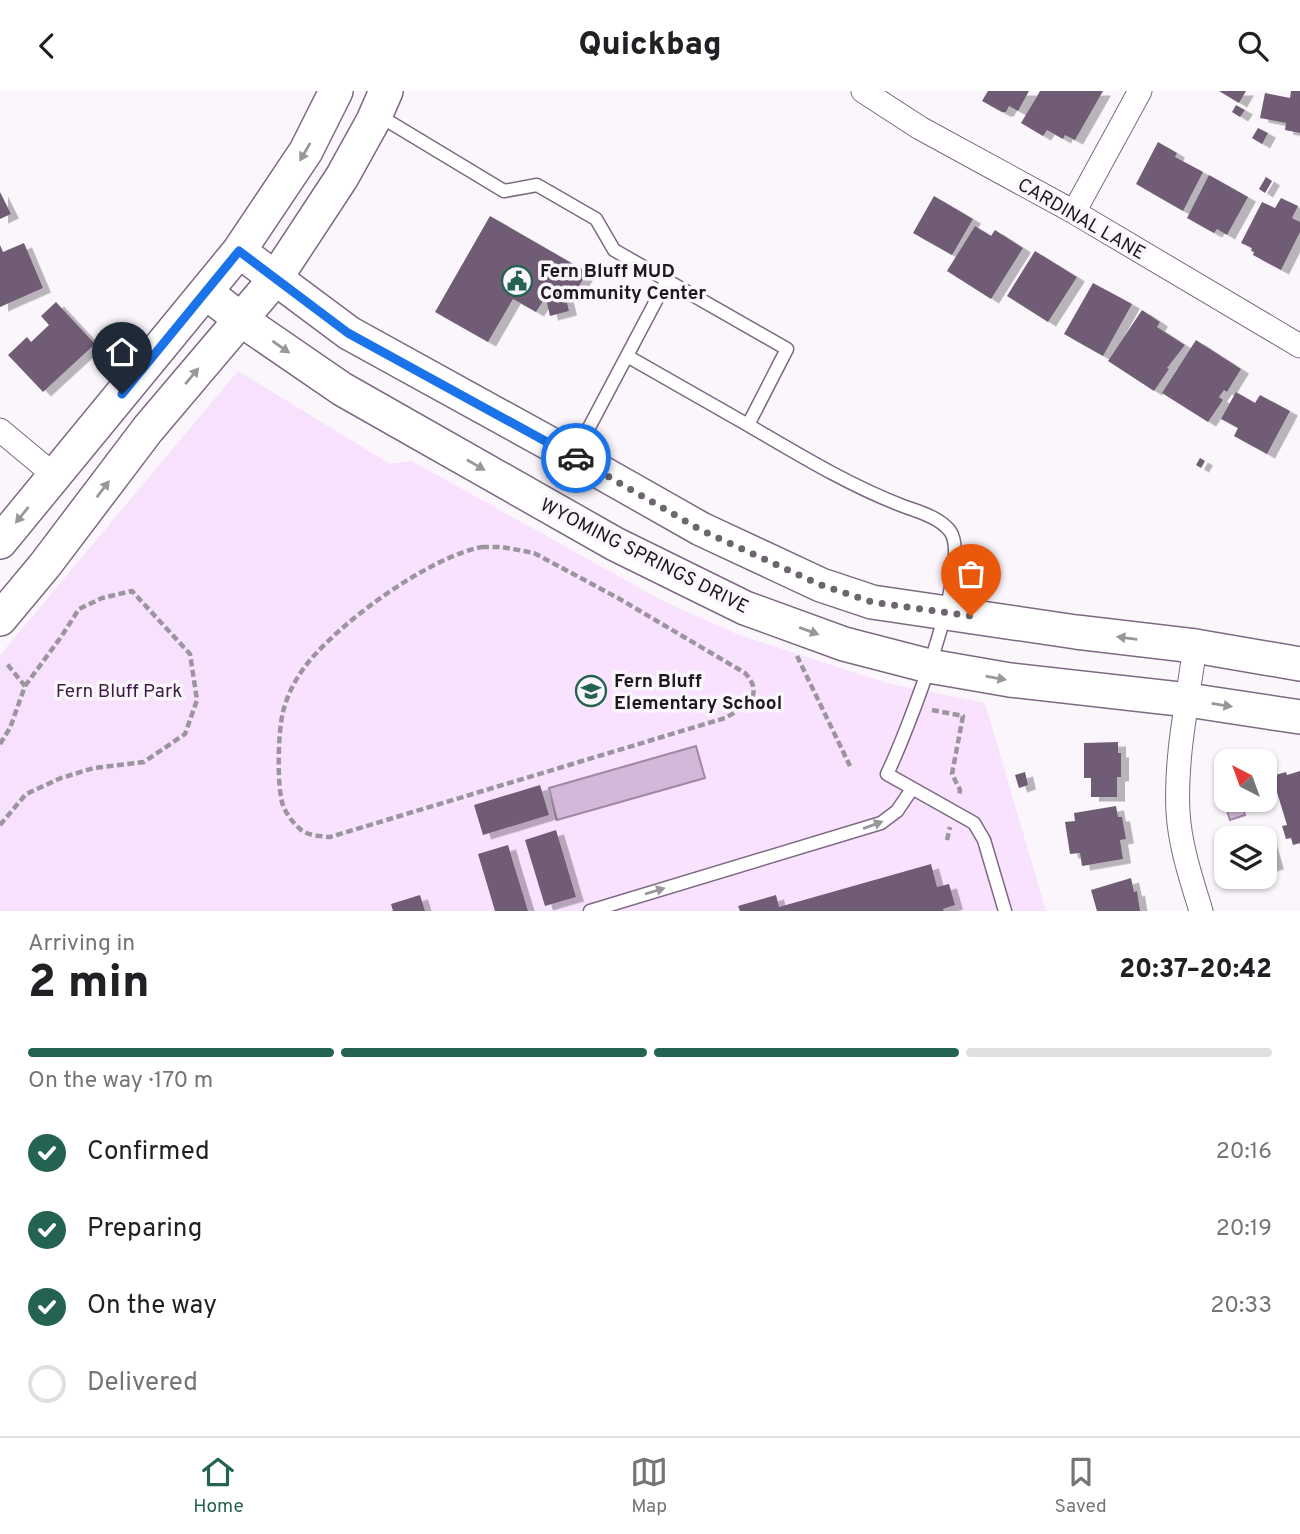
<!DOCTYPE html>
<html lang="en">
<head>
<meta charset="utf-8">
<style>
	body { margin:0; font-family:Overpass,sans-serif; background:#f2f2f2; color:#202124; height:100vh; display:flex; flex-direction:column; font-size:26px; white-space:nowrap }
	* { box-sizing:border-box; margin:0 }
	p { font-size:23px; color:#757577 }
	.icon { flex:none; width:38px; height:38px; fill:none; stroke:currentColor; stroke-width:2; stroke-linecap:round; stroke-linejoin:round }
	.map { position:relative; height:820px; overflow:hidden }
	.panel { display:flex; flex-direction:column; background:#fff; flex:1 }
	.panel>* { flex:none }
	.needle { width:46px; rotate:319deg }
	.buttons { position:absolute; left:1214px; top:658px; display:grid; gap:14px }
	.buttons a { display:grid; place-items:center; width:63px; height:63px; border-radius:14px; background:#fff; box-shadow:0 2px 5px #0004; font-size:35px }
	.pin { position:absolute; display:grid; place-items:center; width:60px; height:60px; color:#fff; margin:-72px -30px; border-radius:50% 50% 50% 0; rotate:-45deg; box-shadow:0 0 7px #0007 }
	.pin .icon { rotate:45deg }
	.courier { position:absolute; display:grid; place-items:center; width:70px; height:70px; margin:-35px; border:5px solid #1a73e8; border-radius:50%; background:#fff; color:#222; box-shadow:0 2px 9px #0007 }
	.headline em { font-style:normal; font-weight:800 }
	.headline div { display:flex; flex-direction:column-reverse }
	.headline { display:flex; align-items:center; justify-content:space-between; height:119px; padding:0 28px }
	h1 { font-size:46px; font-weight:800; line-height:52px }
	.bar { display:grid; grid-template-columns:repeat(4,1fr); gap:10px 7px; align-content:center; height:84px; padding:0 28px }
	.bar i { height:9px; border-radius:5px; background:#e0e0e0 }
	.bar .active { background:#246351 }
	.bar p { grid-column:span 4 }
	ol { padding:0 28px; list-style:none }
	li { display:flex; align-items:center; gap:21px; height:77px }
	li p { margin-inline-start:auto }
	li .icon { padding:7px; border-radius:50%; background:#246351; color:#fff; stroke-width:4 }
	li:last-child { color:#757577 }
	li i { width:38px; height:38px; border:4px solid #e0e0e0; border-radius:50% }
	header { display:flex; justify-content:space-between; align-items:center; height:91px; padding:0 28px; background:#fff; font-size:32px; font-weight:800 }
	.tab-bar { display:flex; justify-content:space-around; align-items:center; height:98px; border-top:2px solid #e0e0e0; background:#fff; font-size:19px; color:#757577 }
	.tab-bar a { display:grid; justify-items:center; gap:4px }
	.tab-bar .active { color:#246351 }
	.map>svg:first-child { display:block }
	.built { fill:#f9e2fe }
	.green { fill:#f8e1fd }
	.water { fill:#d4b8da; stroke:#9e88a2; stroke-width:2 }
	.building { fill:#705c74; filter:url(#shadow) }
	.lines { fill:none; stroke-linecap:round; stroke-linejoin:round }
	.lane-casing { stroke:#7d6982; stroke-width:15 }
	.street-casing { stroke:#7d6982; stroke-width:25 }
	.secondary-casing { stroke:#7d6982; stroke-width:36 }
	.path { stroke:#9b959d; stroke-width:4.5; stroke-dasharray:7 3.5; stroke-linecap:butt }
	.lane { stroke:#fff; stroke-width:12 }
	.street { stroke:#fff; stroke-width:23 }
	.secondary { stroke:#fff; stroke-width:33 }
	.oneway { fill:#9a979b }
	.done { stroke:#6c656e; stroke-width:7; stroke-dasharray:0 12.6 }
	.route { stroke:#1a73e8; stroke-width:9 }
	.labels { text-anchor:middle; stroke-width:7; stroke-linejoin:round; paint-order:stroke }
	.street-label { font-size:19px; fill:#1f1721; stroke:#fbf6fc }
	.poi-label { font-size:19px; font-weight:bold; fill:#1f1721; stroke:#fbf6fc; text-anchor:start }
	.park-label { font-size:19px; fill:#3e1a46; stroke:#fbf6fc }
</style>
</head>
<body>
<header><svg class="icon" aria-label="back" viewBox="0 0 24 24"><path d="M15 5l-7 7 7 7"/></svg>Quickbag<svg class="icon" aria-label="search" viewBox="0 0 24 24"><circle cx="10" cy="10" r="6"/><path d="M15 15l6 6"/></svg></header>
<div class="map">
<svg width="1300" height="820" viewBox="0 0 1300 820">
	<defs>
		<filter id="shadow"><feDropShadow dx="8" dy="4.5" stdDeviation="0" flood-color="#0004"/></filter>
	</defs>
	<rect width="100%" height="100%" fill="#fbf6fc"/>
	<path class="built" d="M 421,375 L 661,509 L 739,544 L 890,593 L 985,612 L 1046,820 L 144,820 L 199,683 Z"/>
	<path class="green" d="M 238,280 L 390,373 L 412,370 L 421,375 L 199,683 L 144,820 L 0,820 L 0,564 Z"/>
	<path class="water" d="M 696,655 L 705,687 L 557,729 L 549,697 Z
		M 1227,691 L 1227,709 L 1240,709 L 1245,724 L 1230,729 L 1219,693 Z"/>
	<path class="building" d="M 988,0 L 1029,0 L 1018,20 L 1009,15 L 1006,21 L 1002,21 L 982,10 Z
		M 1040,0 L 1103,0 L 1075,49 L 1065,44 L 1063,48 L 1047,39 L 1043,45 L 1021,32 Z
		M 1219,0 L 1246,0 L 1239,12 Z
		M 1291,0 L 1300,0 L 1300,42 L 1285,39 L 1286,32 L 1260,27 L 1265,2 L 1290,7 Z
		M 1236,14 L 1245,19 L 1240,26 L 1232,21 Z
		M 1258,37 L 1268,42 L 1262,53 L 1252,47 Z
		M 1158,51 L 1177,62 L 1175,66 L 1203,81 L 1183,120 L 1136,93 Z
		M 1209,84 L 1248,106 L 1227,144 L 1217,138 L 1214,142 L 1187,127 Z
		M 1266,86 L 1272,90 L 1265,102 L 1259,98 Z
		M 0,101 L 11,123 L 0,128 Z
		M 934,105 L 973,128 L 952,164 L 913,142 Z
		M 1281,107 L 1298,115 L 1292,127 L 1300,131 L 1300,141 L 1281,179 L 1253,164 L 1254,161 L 1251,160 L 1252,157 L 1241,152 L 1262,111 L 1275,117 Z
		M 490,125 L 587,181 L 574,204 L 567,200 L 565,203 L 569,220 L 550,225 L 547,212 L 543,210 L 536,221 L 513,208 L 488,251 L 435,221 Z
		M 975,135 L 991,145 L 995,139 L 1023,157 L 991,208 L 947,180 Z
		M 24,152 L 43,197 L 0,216 L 0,154 L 3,161 Z
		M 1035,160 L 1077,186 L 1048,231 L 1007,205 Z
		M 1093,192 L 1132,213 L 1103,265 L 1064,243 Z
		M 56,211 L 95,253 L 43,301 L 8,264 L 27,246 L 31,251 L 49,234 L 41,225 Z
		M 1142,219 L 1160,231 L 1157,236 L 1185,254 L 1167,277 L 1169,278 L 1154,300 L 1108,270 Z
		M 1196,249 L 1241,278 L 1227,301 L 1224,299 L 1219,306 L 1223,309 L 1208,331 L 1162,302 Z
		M 1236,301 L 1255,312 L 1260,304 L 1290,320 L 1267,363 L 1234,345 L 1238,337 L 1221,328 Z
		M 1200,367 L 1205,370 L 1201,377 L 1196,374 Z
		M 1118,651 L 1118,662 L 1121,662 L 1121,686 L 1117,686 L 1117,706 L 1091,706 L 1091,687 L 1084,687 L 1084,652 Z
		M 1300,680 L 1300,752 L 1293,754 L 1291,747 L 1286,748 L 1282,735 L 1287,734 L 1272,685 L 1286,681 L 1287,684 Z
		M 1025,681 L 1028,694 L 1019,697 L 1015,684 Z
		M 540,694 L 549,724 L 483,744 L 474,714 Z
		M 1116,715 L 1118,726 L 1122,726 L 1126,748 L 1120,749 L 1123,768 L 1082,775 L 1080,762 L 1070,763 L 1065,731 L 1075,730 L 1074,722 Z
		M 1265,736 L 1276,774 L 1265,777 L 1265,747 L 1228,746 Z
		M 556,739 L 576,806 L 545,815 L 525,749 Z
		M 508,754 L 513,771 L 528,820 L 495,820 L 478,763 Z
		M 931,773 L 937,796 L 949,793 L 955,814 L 943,818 L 944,820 L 740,820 L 738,815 L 776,804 L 779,816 Z
		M 1131,787 L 1134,801 L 1137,800 L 1140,820 L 1097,820 L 1091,799 Z
		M 420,804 L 425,820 L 393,820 L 391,813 Z"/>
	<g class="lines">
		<g class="lane-casing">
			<path id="lane" d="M 378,24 L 504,100 L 537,94 L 596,128 L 614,159 L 787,258 L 748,334 C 798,363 848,394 903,415 C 919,421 939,426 950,440 C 974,472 905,646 887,683 L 974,732 L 984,749 L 1005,820
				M 627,265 L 748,334
				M 574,365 L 667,189
				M 590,820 L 881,732 L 897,720 L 912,698"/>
		</g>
		<g class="street-casing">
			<path id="street" d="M 863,0 L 920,37 L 1074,121 L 1300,255
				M 1074,121 L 1140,0
				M 0,339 L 54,384
				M 1195,555 C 1188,609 1175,666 1178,721 C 1180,755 1191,787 1201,820"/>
		</g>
		<g class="secondary-casing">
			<path id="secondary" d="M 239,160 L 349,242 L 574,366 L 701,438 L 821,494 L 872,511 L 1076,541 L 1195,555 L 1300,573
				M 207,202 L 240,228 L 342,298 L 615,453 L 745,517 L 844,553 L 929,575 L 1010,589 L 1188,609 L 1300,626
				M 0,451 L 239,160 L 306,60 L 336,0
				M 0,528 L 45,474 L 148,338 L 275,188 L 342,86 L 373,30 L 386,0"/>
		</g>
		<path class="path" d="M 482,456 L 502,456 L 534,462 L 618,507 L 745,582 C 766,605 745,616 725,627 L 330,746 C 320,745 308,745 300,738 C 292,731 284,720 282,711 C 277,691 278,641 283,621 C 287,604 296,587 307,573 C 340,531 429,466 482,456 Z
			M 797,565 L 850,675
			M 932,619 L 963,625 L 952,683 L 960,699 L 959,704
			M 0,653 L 10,637 L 25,595 L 7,573
			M 0,734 L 26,703 L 61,687 L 94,677 L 144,671 L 185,643 L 197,609 L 190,563 L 132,500 L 102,507 L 79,518 L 61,546 L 25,595
			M 947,749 L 950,736"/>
		<use href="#lane" class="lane"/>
		<use href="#street" class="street"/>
		<use href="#secondary" class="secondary"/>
	</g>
	<defs><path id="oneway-solid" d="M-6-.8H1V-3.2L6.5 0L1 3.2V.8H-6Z" transform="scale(1.75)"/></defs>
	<g class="oneway">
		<use href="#oneway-solid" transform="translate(305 61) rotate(120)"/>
		<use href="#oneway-solid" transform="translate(281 256) rotate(35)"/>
		<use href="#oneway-solid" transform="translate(192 285) rotate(-50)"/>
		<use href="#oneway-solid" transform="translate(476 374) rotate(30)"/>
		<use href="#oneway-solid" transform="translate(103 398) rotate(-53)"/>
		<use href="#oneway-solid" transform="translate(22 424) rotate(129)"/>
		<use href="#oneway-solid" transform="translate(809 540) rotate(20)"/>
		<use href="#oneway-solid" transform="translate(1127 547) rotate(-173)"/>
		<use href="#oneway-solid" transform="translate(996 587) rotate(10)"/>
		<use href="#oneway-solid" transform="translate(1222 614) rotate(9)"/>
		<use href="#oneway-solid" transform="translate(873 734) rotate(-20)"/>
		<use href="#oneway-solid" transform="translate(655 800) rotate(-17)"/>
	</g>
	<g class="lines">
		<path class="done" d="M 576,367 L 701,439 L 821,494 L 872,511 L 971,525"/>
		<path class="route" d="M 122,303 L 239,160 L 348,242 L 576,367"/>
	</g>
	<defs>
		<g id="civic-ring" transform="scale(1.575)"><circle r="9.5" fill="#fbf6fc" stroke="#246351" stroke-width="1.5"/><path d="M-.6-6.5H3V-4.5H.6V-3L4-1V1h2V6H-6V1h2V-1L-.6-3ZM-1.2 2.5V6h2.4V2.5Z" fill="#246351"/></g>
		<g id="school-ring" transform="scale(1.575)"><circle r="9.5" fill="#fbf6fc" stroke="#246351" stroke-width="1.5"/><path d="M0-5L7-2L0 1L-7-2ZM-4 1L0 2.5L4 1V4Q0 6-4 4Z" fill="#246351"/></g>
	</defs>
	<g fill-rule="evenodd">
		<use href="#civic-ring" x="517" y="190"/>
		<use href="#school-ring" x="591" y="600"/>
	</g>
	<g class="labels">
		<g class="street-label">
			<text transform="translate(1082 127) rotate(30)" y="7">CARDINAL LANE</text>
			<text transform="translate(645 464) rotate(27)" y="7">WYOMING SPRINGS DRIVE</text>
		</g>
		<g class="poi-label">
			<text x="540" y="186">Fern Bluff MUD<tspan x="540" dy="22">Community Center</tspan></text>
			<text x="614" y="596">Fern Bluff<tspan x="614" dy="22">Elementary School</tspan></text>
		</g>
		<g class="park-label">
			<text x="119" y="606">Fern Bluff Park</text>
		</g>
	</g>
</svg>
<div class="buttons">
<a><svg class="needle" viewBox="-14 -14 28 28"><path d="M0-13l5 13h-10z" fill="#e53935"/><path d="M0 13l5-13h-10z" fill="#757577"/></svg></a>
<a><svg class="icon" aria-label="layers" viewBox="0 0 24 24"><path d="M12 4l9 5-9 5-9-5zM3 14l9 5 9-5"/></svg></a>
</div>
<div class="pin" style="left:971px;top:525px;background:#ea580c"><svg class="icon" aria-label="bag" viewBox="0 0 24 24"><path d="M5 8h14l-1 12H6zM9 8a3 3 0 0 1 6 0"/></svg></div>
<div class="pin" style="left:122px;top:303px;background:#1f2937"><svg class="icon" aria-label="home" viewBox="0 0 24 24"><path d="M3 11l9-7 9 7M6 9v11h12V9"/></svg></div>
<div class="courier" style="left:576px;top:367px"><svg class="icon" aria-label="car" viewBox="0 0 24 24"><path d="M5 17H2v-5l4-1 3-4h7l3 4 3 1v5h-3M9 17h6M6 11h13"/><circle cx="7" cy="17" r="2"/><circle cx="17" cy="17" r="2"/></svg></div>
</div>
<section class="panel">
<div class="headline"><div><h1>2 min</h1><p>Arriving in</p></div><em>20:37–20:42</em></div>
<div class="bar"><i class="active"></i><i class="active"></i><i class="active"></i><i></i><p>On the way · 170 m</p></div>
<ol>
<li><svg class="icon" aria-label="check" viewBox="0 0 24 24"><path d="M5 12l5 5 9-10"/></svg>Confirmed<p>20:16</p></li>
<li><svg class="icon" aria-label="check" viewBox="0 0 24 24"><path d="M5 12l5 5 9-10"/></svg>Preparing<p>20:19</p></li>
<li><svg class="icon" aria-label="check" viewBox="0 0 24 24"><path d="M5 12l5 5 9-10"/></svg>On the way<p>20:33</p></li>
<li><i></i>Delivered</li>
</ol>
</section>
<nav class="tab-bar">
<a class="active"><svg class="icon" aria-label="home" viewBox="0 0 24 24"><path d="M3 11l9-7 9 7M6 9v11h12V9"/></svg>Home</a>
<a><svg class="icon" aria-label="map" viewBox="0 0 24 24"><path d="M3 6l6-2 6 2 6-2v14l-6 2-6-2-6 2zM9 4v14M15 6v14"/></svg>Map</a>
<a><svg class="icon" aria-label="saved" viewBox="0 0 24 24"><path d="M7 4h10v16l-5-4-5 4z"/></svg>Saved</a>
</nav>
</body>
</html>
